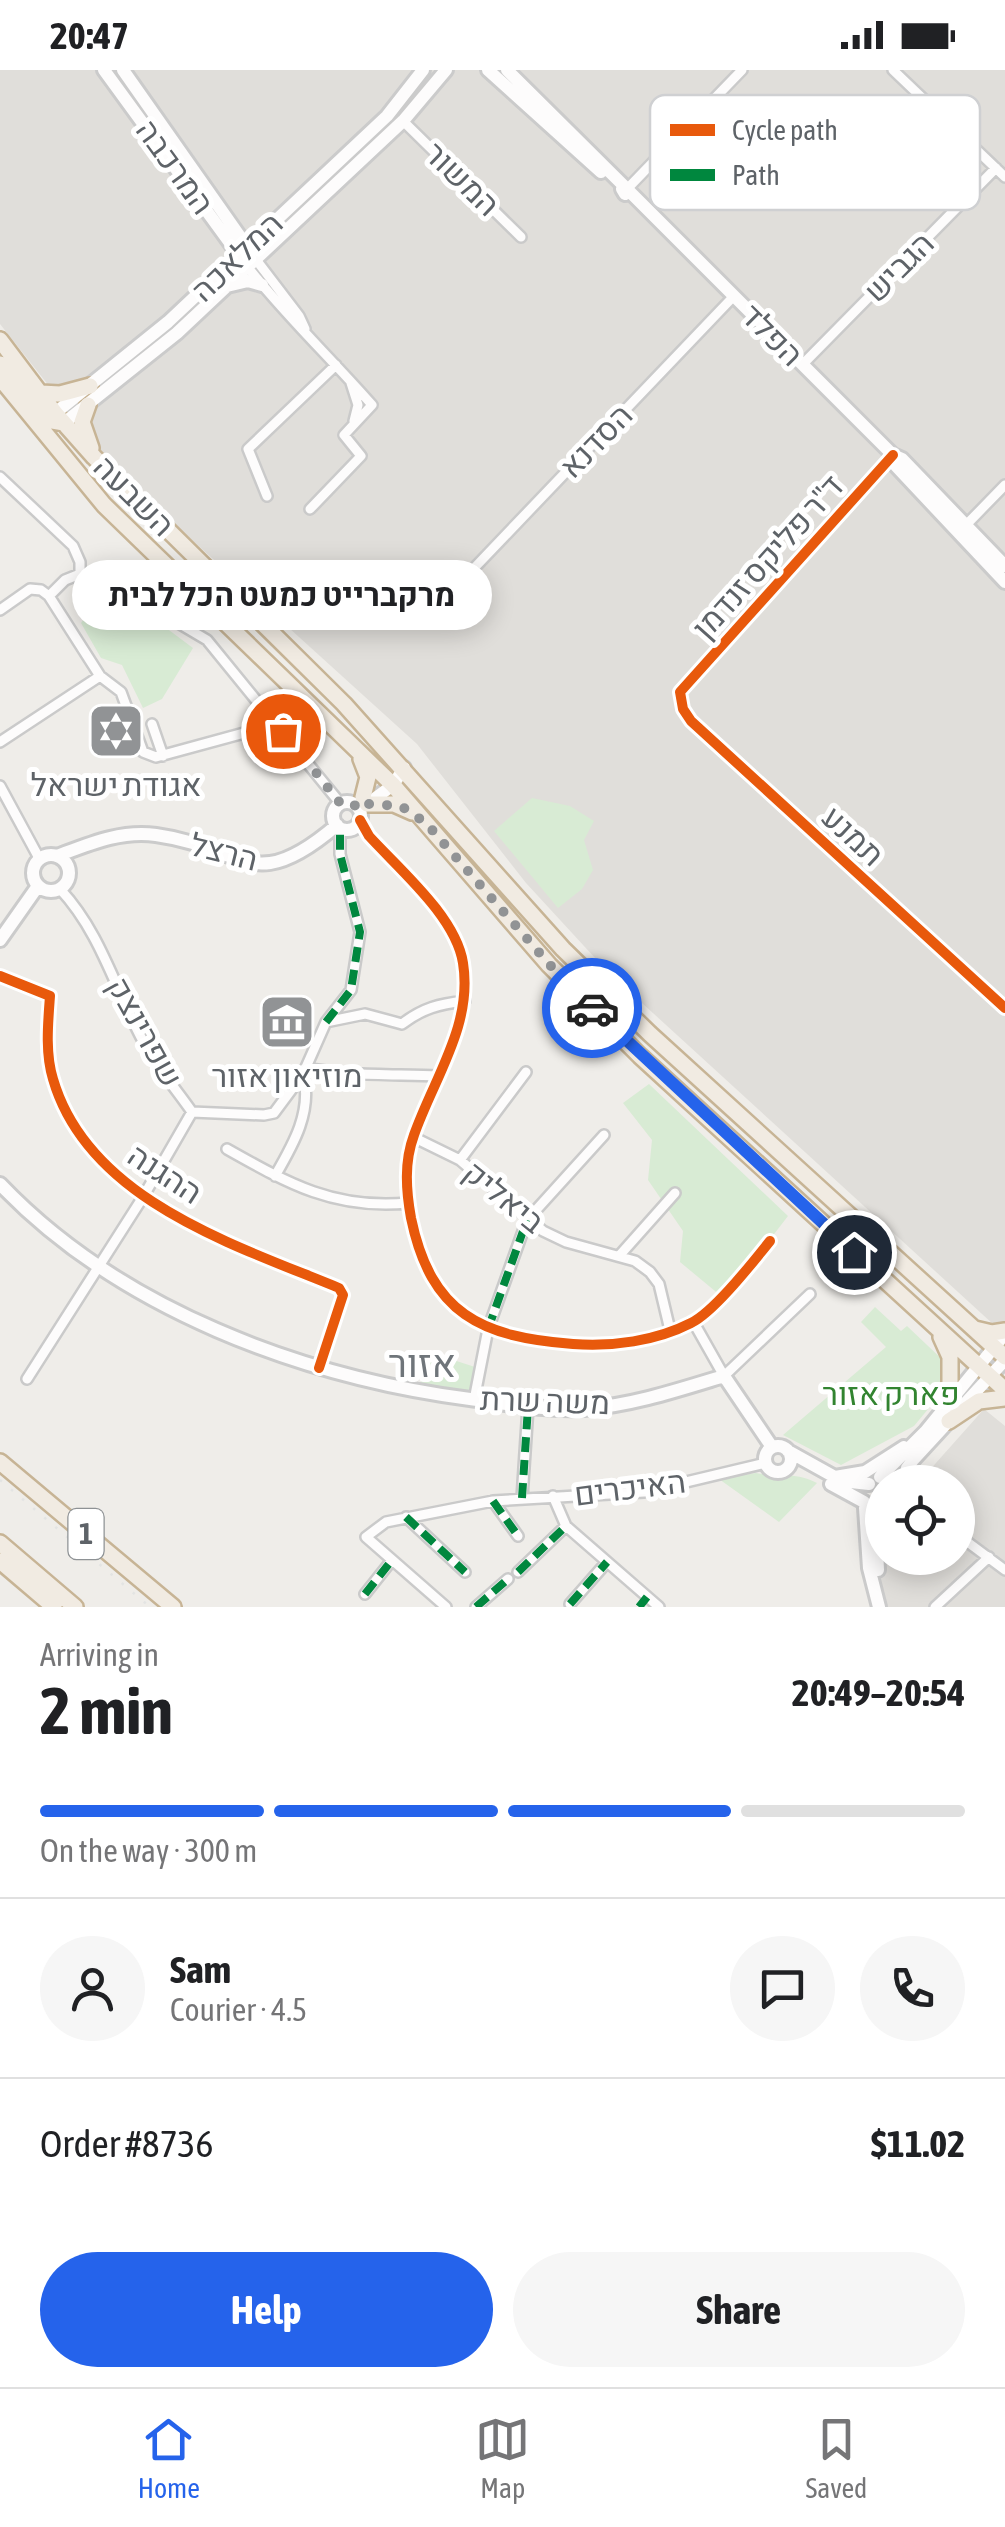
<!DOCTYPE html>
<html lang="en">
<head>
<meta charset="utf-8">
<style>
	body { margin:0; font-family:"Asap Condensed",Heebo,sans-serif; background:#f6f6f6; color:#202124; height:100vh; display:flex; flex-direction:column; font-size:38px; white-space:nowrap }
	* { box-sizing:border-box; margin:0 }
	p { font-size:32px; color:#757577 }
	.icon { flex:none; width:55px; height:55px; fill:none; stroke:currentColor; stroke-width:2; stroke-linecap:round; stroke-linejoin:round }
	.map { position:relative; height:1537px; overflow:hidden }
	.panel { display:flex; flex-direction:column; background:#fff; flex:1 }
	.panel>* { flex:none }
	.tools { position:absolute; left:865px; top:1395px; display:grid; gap:20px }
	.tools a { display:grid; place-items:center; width:110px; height:110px; border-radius:50%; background:#fff; box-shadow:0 5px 25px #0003; font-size:50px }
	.pin { position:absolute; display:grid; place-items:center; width:85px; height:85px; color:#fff; margin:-42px; border:5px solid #fff; border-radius:50%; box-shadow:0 2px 10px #0007 }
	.courier { position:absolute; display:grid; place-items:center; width:100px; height:100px; margin:-50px; border:8px solid #2563eb; border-radius:50%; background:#fff; color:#222; box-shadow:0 2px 12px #0007 }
	.bubble { position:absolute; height:70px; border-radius:35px; background:#fff; box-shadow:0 5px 25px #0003; font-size:32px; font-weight:700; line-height:70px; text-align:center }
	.summary em { font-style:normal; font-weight:700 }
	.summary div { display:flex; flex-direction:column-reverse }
	.summary { display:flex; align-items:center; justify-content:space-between; height:170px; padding:0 40px }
	h1 { font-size:65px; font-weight:700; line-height:75px }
	.bar { display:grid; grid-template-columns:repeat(4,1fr); gap:15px 10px; align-content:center; height:120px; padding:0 40px }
	.bar i { height:12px; border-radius:8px; background:#e0e0e0 }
	.bar .on { background:#2563eb }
	.bar p { grid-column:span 4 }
	.line { display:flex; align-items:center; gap:25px; padding:0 40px; border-top:2px solid #e0e0e0 }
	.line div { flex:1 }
	.round { display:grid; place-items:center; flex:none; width:105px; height:105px; border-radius:52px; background:#f6f6f6 }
	.action { display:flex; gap:20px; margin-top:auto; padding:20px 40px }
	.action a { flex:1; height:115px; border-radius:60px; background:#2563eb; color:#fff; font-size:40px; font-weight:700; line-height:115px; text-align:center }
	.action a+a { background:#f6f6f6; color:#202124 }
	.status { display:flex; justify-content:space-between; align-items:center; height:70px; padding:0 50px; background:#fff; direction:ltr }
	.status svg { height:28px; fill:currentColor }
	.tabs { display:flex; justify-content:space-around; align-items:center; height:140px; border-top:2px solid #e0e0e0; background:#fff; font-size:28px; color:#757577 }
	.tabs a { display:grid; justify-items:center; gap:5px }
	.tabs .on { color:#2563eb }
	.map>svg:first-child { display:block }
	.industrial { fill:#e0deda }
	.green { fill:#d8ebd4 }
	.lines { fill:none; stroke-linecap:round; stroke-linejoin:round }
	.street-casing { stroke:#cacaca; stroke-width:14 }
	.secondary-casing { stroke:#cbcbcb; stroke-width:18 }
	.highway-casing { stroke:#c7b495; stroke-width:20 }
	.street { stroke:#fdfcfc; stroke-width:9 }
	.secondary { stroke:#fdfcfc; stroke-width:12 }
	.highway { stroke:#f1ebe2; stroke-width:15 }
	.rail { stroke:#e3e4e3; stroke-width:2.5; stroke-dasharray:2.5 12; stroke-linecap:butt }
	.quiet { stroke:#00873e; stroke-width:8; stroke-dasharray:15 8; stroke-linecap:butt }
	.cycleway-casing { stroke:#fff; stroke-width:16 }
	.cycleway { stroke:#e8590c; stroke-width:10 }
	.done { stroke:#919395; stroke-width:10; stroke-dasharray:0 18 }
	.route { stroke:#2563eb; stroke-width:12 }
	.labels { text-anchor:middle; stroke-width:10; stroke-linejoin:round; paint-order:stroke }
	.shield { fill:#fff; stroke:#8e9295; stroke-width:2.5 }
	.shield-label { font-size:30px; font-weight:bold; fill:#5e6368 }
	.street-label { font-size:32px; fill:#5e6368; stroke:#fff }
	.poi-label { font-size:32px; fill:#5e6368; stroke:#fff }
	.park-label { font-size:32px; fill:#328430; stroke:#fff }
	.quarter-label { font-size:38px; fill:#6f757a; stroke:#fff }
	.key { fill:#fff; stroke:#cfd0d2; stroke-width:2.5 }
	.key-label { font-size:28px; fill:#5e6368 }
</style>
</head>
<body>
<div class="status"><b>20:47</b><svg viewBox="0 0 49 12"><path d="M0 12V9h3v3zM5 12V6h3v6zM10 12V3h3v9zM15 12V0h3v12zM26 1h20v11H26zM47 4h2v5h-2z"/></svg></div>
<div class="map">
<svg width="1005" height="1537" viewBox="0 0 1005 1537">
	<rect width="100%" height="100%" fill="#efede9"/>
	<path class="industrial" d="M 0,0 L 1005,0 L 1005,1265 L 607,901 L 526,813 L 417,674 L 117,402 L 0,254 Z
		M 984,1339 L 1005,1356 L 1005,1537 L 883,1537 L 866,1472 L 882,1453 L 882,1488 L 958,1488 L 958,1412 L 919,1412 Z"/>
	<path class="green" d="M 118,522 L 193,578 L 162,629 L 143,638 L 122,595 L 101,588 L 81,553 L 101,524 Z
		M 532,728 L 570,736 L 594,751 L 584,770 L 593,800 L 582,819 L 558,838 L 494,761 Z
		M 649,1014 L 788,1146 L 745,1202 L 721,1226 L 680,1192 L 683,1161 L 648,1110 L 652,1070 L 623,1033 Z
		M 875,1237 L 901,1261 L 907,1256 L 946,1293 L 944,1320 L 914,1356 L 841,1395 L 783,1365 L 886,1277 L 861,1252 Z
		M 432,1283 L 475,1297 L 471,1322 L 420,1314 Z
		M 756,1403 C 779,1407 795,1402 817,1413 L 779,1452 L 719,1409 Z"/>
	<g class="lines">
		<g class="street-casing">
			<path id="street" d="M 893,0 L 1005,107
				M 403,51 L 521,167
				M 628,118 L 742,0
				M 254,187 L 299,246 L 305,259
				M 246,195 C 285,245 330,287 372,335 L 344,365 L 361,386 L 310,439
				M 802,295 L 996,98
				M 351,313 L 358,335 L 354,351
				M 893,385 L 680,622 L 683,639 L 691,651 L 1005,938
				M 0,407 L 73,476 L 80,492 L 80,504 L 65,510 L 49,526
				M 267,426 L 248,379 L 336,295
				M 966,455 L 1005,415
				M 80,504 L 104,509 L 207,570 L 340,733
				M 458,515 L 733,227
				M 127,522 L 128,513 L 143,503 C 167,510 177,531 182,555
				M 0,540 L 30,519 L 41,520 L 49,526 L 100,606 L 121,622 L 143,682 L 156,687 L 277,654
				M 152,654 L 163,686
				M 0,672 L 100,606
				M 0,716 L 39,788
				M 360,750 L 369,766 C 400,800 456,847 463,893 C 473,955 434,1008 414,1065 C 404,1092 406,1120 411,1148 C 431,1244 481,1267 573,1274 C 612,1277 656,1271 691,1253 C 714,1242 753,1192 770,1171
				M 0,906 L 50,926 C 48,953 45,983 53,1009 C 88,1130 235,1175 339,1218 L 343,1225 L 319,1298
				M 326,952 L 365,944 L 402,954 C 423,938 439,934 465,931
				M 305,998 C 349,1006 394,1004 439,1006
				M 192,1042 L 264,1045 L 274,1043 L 303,1004 L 326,952 L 351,920 L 360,862 L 340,784 L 340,758
				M 413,1067 L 460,1090 L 543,1161 L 566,1172 L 635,1191 L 650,1202 L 659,1214 L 670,1260
				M 227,1079 C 289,1114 335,1140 408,1133
				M 460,1090 L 526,1002
				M 275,1106 C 293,1075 313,1041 303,1004
				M 619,1186 L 675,1123
				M 694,1253 L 724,1306 L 810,1224
				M 27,1309 L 143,1127 L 192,1042 C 176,1019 156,996 143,971 C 115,919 101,863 60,819
				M 474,1330 L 488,1259 L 527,1150 L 604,1065
				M 553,1426 L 566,1456 L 659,1537
				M 522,1428 L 528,1337
				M 493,1431 L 518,1466
				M 406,1447 L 465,1502
				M 958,1465 L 1005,1500
				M 518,1502 L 566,1456
				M 365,1524 L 392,1490
				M 570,1534 L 607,1492
				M 446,1537 L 366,1467 L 386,1452 L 493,1431 L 644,1422 L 766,1393
				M 476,1537 L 508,1509
				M 935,1537 L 989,1487"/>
		</g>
		<g class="secondary-casing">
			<path id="secondary" d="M 104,0 L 241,188
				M 123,0 L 250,181
				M 488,0 L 601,102
				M 507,0 L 625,117 L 622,119 L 625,124
				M 629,121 L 893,385 L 902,389 L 1005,496
				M 227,216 L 248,211 L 262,215
				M 49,348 L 168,252 L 387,46 L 423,0
				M 64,353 L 177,263 L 403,51 L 446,0
				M 893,385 L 896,396 L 1005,512
				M333 746a14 14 0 1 1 28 0a14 14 0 1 1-28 0Z
				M 366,735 L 393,715 L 404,698
				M33 803a18 18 0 1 1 36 0a18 18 0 1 1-36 0Z
				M 57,786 C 89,774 121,760 156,765 C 244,777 252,828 337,755
				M 0,870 L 38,816
				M 0,1114 C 119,1239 302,1307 470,1329 C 507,1334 546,1341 584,1339 C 633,1335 678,1320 724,1306 L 772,1377
				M765 1389a13 13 0 1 1 26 0a13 13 0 1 1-26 0Z
				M 788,1381 L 842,1411 L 869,1414
				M 835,1407 L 865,1402 L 904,1377
				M 880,1407 L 926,1361 L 1000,1270
				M 904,1412 L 907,1398 L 913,1390 L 1005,1290
				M 831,1414 L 864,1432
				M 865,1435 L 870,1444 L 882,1450
				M 865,1438 L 869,1498 L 879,1537
				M 878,1500 L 877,1478 L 882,1458"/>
		</g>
		<g class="highway-casing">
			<path id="highway" d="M 0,270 L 55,343 L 94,387 L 344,634 L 563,879 L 650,964 L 1005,1287
				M 0,294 L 47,350 L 64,353
				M 0,308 L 104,435 L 393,715 L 549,895 L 640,986 L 1005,1320
				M 41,323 L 60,324 L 90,316
				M 88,335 L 82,352 L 91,378
				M 361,689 L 368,707 L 363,727
				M 367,734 L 394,734 L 412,742
				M 975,1259 L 992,1263 L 1005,1261
				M 941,1267 L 950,1287 L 950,1331
				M 949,1351 L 979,1331 L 1005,1328
				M 0,1392 L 173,1537
				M 0,1473 L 75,1537
				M 0,1491 L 54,1537"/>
		</g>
		<use href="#street" class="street"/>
		<use href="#secondary" class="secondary"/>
		<use href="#highway" class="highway"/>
		<path class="rail" d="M 0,1410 L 150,1537"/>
		<path class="quiet" d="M 326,952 L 351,920 L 360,862 L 340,784 L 340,758
			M 488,1259 L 527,1150
			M 522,1428 L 528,1337
			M 493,1431 L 518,1466
			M 406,1447 L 465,1502
			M 518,1502 L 566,1456
			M 365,1524 L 392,1490
			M 570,1534 L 607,1492
			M 476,1537 L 508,1509
			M 639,1537 L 647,1527"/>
		<g class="cycleway-casing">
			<path id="cycleway" d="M 893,385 L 680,622 L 683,639 L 691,651 L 1005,938
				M 360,750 L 369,766 C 400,800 456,847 463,893 C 473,955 434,1008 414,1065 C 404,1092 406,1120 411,1148 C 431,1244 481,1267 573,1274 C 612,1277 656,1271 691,1253 C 714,1242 753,1192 770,1171
				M 0,906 L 50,926 C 48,953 45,983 53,1009 C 88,1130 235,1175 339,1218 L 343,1225 L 319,1298"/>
		</g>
		<use href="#cycleway" class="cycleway"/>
	</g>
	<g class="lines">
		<path class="done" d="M 283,661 L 340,733 L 351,732 L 360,740 L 368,734 L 401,736 L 426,753 L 550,895 L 592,938"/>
		<path class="route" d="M 592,938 L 854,1182"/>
	</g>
	<defs>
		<g id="synagogue-square" transform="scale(2.875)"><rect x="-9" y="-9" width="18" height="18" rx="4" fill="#919395" stroke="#fff"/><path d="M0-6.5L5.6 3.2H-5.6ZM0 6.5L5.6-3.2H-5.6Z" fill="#fff"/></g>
		<g id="museum-square" transform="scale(2.875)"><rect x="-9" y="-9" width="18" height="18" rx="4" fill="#919395" stroke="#fff"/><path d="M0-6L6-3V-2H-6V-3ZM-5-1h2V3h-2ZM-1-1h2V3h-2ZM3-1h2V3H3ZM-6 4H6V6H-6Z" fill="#fff"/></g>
	</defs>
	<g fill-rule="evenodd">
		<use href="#synagogue-square" x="116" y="661"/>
		<use href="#museum-square" x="287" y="952"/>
	</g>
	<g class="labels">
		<rect class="shield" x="68.5" y="1439" width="35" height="50" rx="8"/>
		<g class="shield-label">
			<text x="86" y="1474">1</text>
		</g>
		<g class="street-label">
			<text transform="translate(175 97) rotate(54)" y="11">המרכבה</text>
			<text transform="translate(462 109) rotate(44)" y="11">המשור</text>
			<text transform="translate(237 187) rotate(-44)" y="11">המלאכה</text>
			<text transform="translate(899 197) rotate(-45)" y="11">הגביש</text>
			<text transform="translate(772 265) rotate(45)" y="11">הפלד</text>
			<text transform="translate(596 371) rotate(-46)" y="11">הסדנא</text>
			<text transform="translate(134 426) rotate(45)" y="11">השבעה</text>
			<text transform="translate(768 487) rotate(-48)" y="11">ד''ר פליקס זנדמן</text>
			<text transform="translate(853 766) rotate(43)" y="11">תמנע</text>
			<text transform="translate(224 782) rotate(14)" y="11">הרצל</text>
			<text transform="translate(145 962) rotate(61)" y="11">שפרינצק</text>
			<text transform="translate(165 1104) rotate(33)" y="11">ההגנה</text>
			<text transform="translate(504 1127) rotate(39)" y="11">ביאליק</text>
			<text transform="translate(545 1331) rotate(2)" y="11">משה שרת</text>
			<text transform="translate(630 1418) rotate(-7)" y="11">האיכרים</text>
		</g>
		<g class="poi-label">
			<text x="116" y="726">אגודת ישראל</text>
			<text x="287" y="1017">מוזיאון אזור</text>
		</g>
		<g class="park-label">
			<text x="891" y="1335">פארק אזור</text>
		</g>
		<g class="quarter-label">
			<text x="422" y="1307">אזור</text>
		</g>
	</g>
	<rect x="650" y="25" width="330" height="115" rx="15" class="key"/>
	<rect x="670" y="54" width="45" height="12" fill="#e8590c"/>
	<rect x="670" y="99" width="45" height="12" fill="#00873e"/>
	<g class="key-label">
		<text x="732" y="70">Cycle path</text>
		<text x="732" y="115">Path</text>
	</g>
</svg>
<div class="tools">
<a><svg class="icon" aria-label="locate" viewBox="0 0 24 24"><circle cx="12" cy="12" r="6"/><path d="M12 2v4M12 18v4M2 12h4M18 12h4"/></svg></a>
</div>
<div class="pin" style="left:283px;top:661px;background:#ea580c"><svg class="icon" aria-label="bag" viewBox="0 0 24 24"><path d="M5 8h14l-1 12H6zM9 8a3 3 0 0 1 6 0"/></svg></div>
<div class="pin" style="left:854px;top:1182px;background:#1f2937"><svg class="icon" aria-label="home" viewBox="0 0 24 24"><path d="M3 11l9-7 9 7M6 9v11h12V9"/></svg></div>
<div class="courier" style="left:592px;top:938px"><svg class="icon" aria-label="car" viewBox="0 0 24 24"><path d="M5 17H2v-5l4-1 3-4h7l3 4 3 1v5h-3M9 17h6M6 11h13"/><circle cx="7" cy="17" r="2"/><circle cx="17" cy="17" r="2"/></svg></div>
<div class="bubble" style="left:72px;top:490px;width:420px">מרקברייט כמעט הכל לבית</div>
</div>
<section class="panel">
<div class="summary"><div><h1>2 min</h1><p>Arriving in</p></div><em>20:49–20:54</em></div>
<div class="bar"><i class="on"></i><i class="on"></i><i class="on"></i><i></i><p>On the way · 300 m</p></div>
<div class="line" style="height:180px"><a class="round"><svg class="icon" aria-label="person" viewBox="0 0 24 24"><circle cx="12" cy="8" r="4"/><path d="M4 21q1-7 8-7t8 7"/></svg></a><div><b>Sam</b><p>Courier · 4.5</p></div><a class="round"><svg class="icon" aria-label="chat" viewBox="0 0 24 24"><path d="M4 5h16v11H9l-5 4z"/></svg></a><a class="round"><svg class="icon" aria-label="phone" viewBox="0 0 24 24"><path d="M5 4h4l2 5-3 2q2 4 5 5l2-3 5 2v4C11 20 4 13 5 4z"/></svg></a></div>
<div class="line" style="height:130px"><div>Order #8736</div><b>$11.02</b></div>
<div class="action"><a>Help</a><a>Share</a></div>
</section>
<nav class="tabs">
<a class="on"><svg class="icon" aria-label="home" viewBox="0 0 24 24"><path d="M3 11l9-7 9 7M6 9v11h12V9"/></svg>Home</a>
<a><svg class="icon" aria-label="map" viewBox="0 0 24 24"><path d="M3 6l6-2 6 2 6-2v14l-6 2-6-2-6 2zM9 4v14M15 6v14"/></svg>Map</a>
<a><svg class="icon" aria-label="saved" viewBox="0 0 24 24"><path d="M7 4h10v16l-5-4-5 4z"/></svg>Saved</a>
</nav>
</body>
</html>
